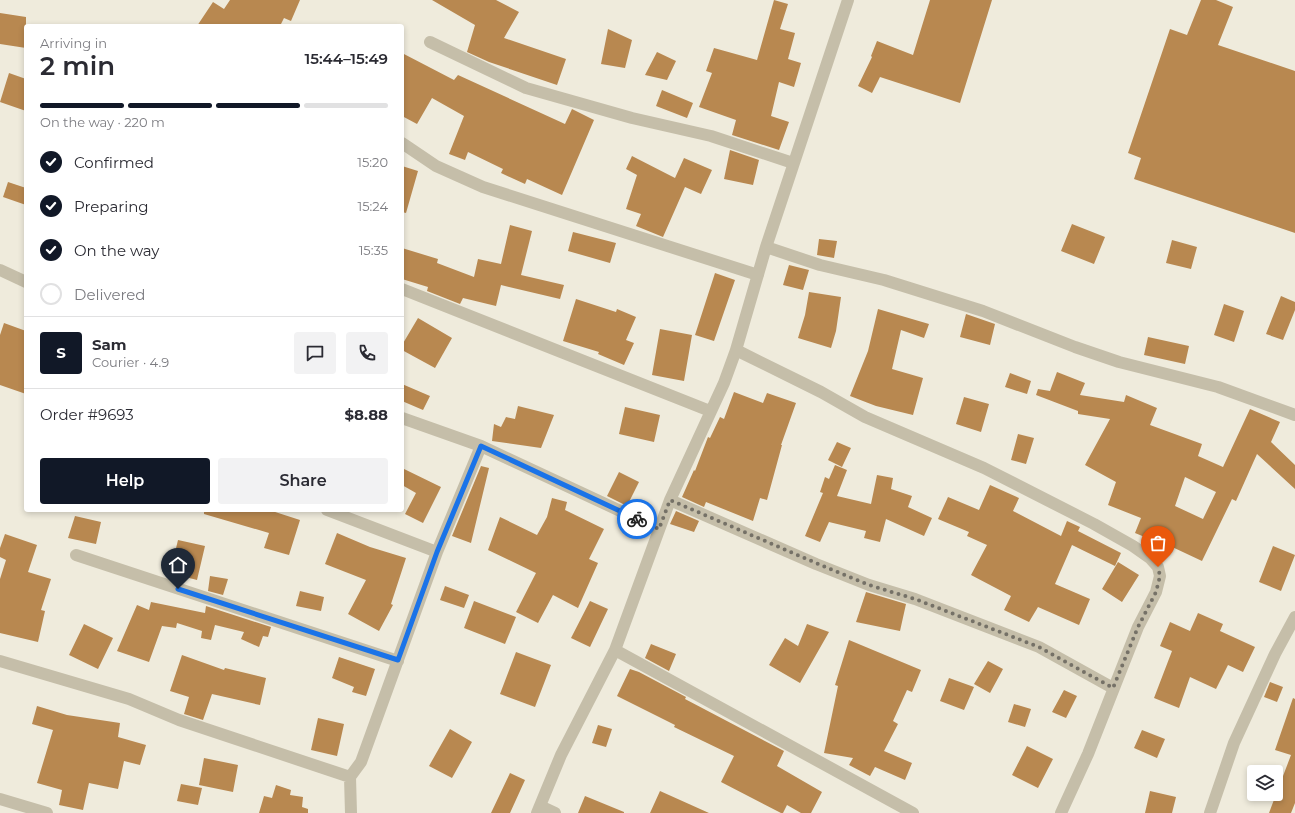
<!DOCTYPE html>
<html lang="en">
<head>
<meta charset="utf-8">
<style>
	body { margin:0; font-family:Montserrat,sans-serif; background:#f2f2f3; color:#2b2b33; height:100vh; display:flex; flex-direction:column; font-size:15px; white-space:nowrap }
	* { box-sizing:border-box; margin:0 }
	p { font-size:13px; color:#7c7c81 }
	.icon { flex:none; width:22px; height:22px; fill:none; stroke:currentColor; stroke-width:2; stroke-linecap:round; stroke-linejoin:round }
	.map { position:relative; flex:1; overflow:hidden }
	.sheet { position:absolute; left:24px; top:24px; width:380px; height:488px; display:flex; flex-direction:column; background:#fff; border-radius:4px; box-shadow:0 2px 6px #0003 }
	.sheet>* { flex:none }
	.buttons { position:absolute; left:1247px; top:765px; display:grid; gap:8px }
	.buttons a { display:grid; place-items:center; width:36px; height:36px; border-radius:4px; background:#fff; box-shadow:0 2px 6px #0003; font-size:20px }
	.pin { position:absolute; display:grid; place-items:center; width:34px; height:34px; color:#fff; margin:-41px -17px; border-radius:50% 50% 50% 0; rotate:-45deg; box-shadow:0 0 4px #0007 }
	.pin .icon { rotate:45deg }
	.courier { position:absolute; display:grid; place-items:center; width:40px; height:40px; margin:-20px; border:3px solid #1a73e8; border-radius:50%; background:#fff; color:#222; box-shadow:0 1px 5px #0007 }
	.headline em { font-style:normal; font-weight:600 }
	.headline div { display:flex; flex-direction:column-reverse }
	.headline { display:flex; align-items:center; justify-content:space-between; height:68px; padding:0 16px }
	h1 { font-size:26px; font-weight:600; line-height:30px }
	.bar { display:grid; grid-template-columns:repeat(4,1fr); gap:6px 4px; align-content:center; height:48px; padding:0 16px }
	.bar i { height:5px; border-radius:3px; background:#e1e1e2 }
	.bar .on { background:#111827 }
	.bar p { grid-column:span 4 }
	.line { display:flex; align-items:center; gap:10px; padding:0 16px; border-top:1px solid #e1e1e2 }
	.line div { flex:1 }
	.round { display:grid; place-items:center; flex:none; width:42px; height:42px; border-radius:4px; background:#f2f2f3 }
	ol { padding:0 16px; list-style:none }
	li { display:flex; align-items:center; gap:12px; height:44px }
	li p { margin-inline-start:auto }
	li .icon { padding:4px; border-radius:50%; background:#111827; color:#fff; stroke-width:4 }
	li:last-child { color:#7c7c81 }
	li i { width:22px; height:22px; border:2px solid #e1e1e2; border-radius:50% }
	.cta { display:flex; gap:8px; margin-top:auto; padding:8px 16px }
	.cta a { flex:1; height:46px; border-radius:4px; background:#111827; color:#fff; font-size:16px; font-weight:600; line-height:46px; text-align:center }
	.cta a+a { background:#f2f2f3; color:#2b2b33 }
	.map>svg:first-child { display:block }
	.building { fill:#b88850; fill-rule:evenodd }
	.lines { fill:none; stroke-linecap:round; stroke-linejoin:round }
	.minor { stroke:#c5bea9; stroke-width:12 }
	.done { stroke:#757167; stroke-width:4; stroke-dasharray:0 7.2 }
	.route { stroke:#1a73e8; stroke-width:5 }
</style>
</head>
<body>
<div class="map">
<svg width="1295" height="813" viewBox="0 0 1295 813">
	<rect width="100%" height="100%" fill="#efebdc"/>
	<path class="building" d="M 230,0 L 300,0 L 291,21 L 284,18 L 280,26 L 197,26 L 213,2 L 224,9 Z
		M 432,0 L 496,0 L 519,12 L 504,38 L 566,59 L 557,85 L 489,62 L 467,52 L 475,25 Z
		M 774,0 L 788,4 L 780,29 L 795,33 L 788,59 L 801,63 L 794,87 L 779,82 L 771,116 L 789,122 L 779,150 L 732,135 L 736,120 L 699,107 L 712,73 L 706,71 L 714,48 L 757,60 Z
		M 930,0 L 992,0 L 960,103 L 880,77 L 872,93 L 858,86 L 872,57 L 871,56 L 877,41 L 913,55 Z
		M 1201,0 L 1216,0 L 1233,7 L 1218,45 L 1295,71 L 1295,233 L 1134,179 L 1141,158 L 1128,153 L 1170,29 L 1187,35 Z
		M 0,13 L 26,17 L 26,48 L 0,44 Z
		M 608,29 L 632,40 L 625,68 L 601,64 Z
		M 657,52 L 676,61 L 667,80 L 645,75 Z
		M 402,53 L 454,80 L 458,75 L 565,124 L 572,109 L 594,120 L 562,195 L 527,179 L 525,184 L 501,173 L 503,169 L 468,152 L 465,160 L 449,154 L 464,116 L 432,98 L 417,124 L 402,116 Z
		M 9,73 L 26,79 L 26,111 L 0,102 Z
		M 662,90 L 693,103 L 687,118 L 656,106 Z
		M 730,150 L 759,160 L 753,185 L 724,179 Z
		M 632,156 L 675,178 L 684,158 L 712,170 L 701,194 L 685,187 L 663,237 L 636,226 L 641,214 L 626,209 L 637,175 L 626,169 Z
		M 402,166 L 418,171 L 406,213 L 402,212 Z
		M 8,182 L 26,188 L 26,205 L 3,197 Z
		M 1072,224 L 1105,237 L 1094,264 L 1061,251 Z
		M 510,225 L 532,231 L 521,275 L 564,285 L 560,299 L 501,285 L 496,306 L 463,298 L 460,304 L 427,291 L 428,287 L 402,279 L 402,248 L 438,259 L 437,263 L 474,277 L 478,259 L 501,264 Z
		M 573,232 L 616,243 L 610,263 L 568,251 Z
		M 819,239 L 837,241 L 834,258 L 817,255 Z
		M 1172,240 L 1197,247 L 1191,269 L 1166,263 Z
		M 789,265 L 809,270 L 803,290 L 783,285 Z
		M 715,273 L 735,280 L 714,341 L 695,335 Z
		M 809,292 L 841,297 L 836,331 L 831,348 L 798,338 L 805,315 Z
		M 1281,296 L 1295,302 L 1295,310 L 1283,340 L 1266,334 Z
		M 576,299 L 616,312 L 617,309 L 636,317 L 626,340 L 634,343 L 624,365 L 598,354 L 599,352 L 563,341 Z
		M 1224,304 L 1244,311 L 1234,342 L 1214,335 Z
		M 878,309 L 929,324 L 924,338 L 901,330 L 892,369 L 923,378 L 913,415 L 876,406 L 850,396 L 868,351 Z
		M 966,314 L 995,324 L 990,345 L 960,337 Z
		M 418,318 L 452,338 L 435,368 L 402,350 L 402,345 Z
		M 4,323 L 26,331 L 26,394 L 0,385 L 0,335 Z
		M 660,329 L 692,335 L 684,381 L 652,375 Z
		M 1148,337 L 1189,346 L 1185,364 L 1144,355 Z
		M 1057,372 L 1085,383 L 1080,395 L 1124,402 L 1126,395 L 1157,408 L 1150,425 L 1202,444 L 1198,456 L 1223,467 L 1250,409 L 1280,422 L 1271,442 L 1295,465 L 1295,489 L 1257,454 L 1236,501 L 1232,499 L 1202,561 L 1153,538 L 1152,540 L 1135,533 L 1141,518 L 1108,505 L 1116,482 L 1085,465 L 1110,419 L 1078,414 L 1078,411 L 1036,395 L 1038,389 L 1050,391 ZM 1185,477 L 1216,492 L 1203,519 L 1175,506 Z
		M 1010,373 L 1031,381 L 1027,394 L 1005,387 Z
		M 402,384 L 430,396 L 423,410 L 402,401 Z
		M 734,392 L 763,403 L 767,393 L 796,403 L 781,445 L 782,445 L 767,500 L 760,498 L 753,521 L 706,502 L 704,507 L 682,497 L 694,470 L 695,471 L 708,437 L 710,438 L 720,417 L 724,419 Z
		M 964,397 L 989,404 L 981,432 L 956,424 Z
		M 518,406 L 554,415 L 541,448 L 492,441 L 494,424 L 501,427 L 506,417 L 515,419 Z
		M 625,407 L 660,415 L 654,442 L 619,434 Z
		M 1018,434 L 1034,438 L 1026,464 L 1011,460 Z
		M 837,442 L 851,448 L 842,467 L 828,460 Z
		M 835,465 L 847,470 L 837,496 L 871,504 L 877,475 L 893,478 L 891,489 L 912,496 L 908,507 L 932,518 L 924,536 L 886,519 L 880,542 L 864,538 L 866,531 L 829,522 L 820,542 L 805,536 L 823,493 L 820,492 L 825,477 L 829,479 Z
		M 481,466 L 489,468 L 471,543 L 452,536 Z
		M 402,468 L 441,487 L 423,523 L 405,514 L 416,493 L 402,485 Z
		M 619,472 L 639,482 L 627,506 L 607,496 Z
		M 990,485 L 1019,498 L 1013,511 L 1061,536 L 1067,521 L 1080,527 L 1078,531 L 1121,553 L 1115,566 L 1072,545 L 1055,584 L 1090,599 L 1079,625 L 1038,607 L 1029,622 L 1004,610 L 1011,596 L 971,575 L 987,545 L 967,536 L 969,532 L 938,519 L 948,497 L 979,510 Z
		M 552,498 L 567,502 L 565,510 L 604,529 L 589,559 L 598,563 L 578,608 L 553,595 L 538,623 L 516,612 L 536,573 L 488,550 L 500,517 L 537,535 L 547,517 Z
		M 204,510 L 269,510 L 300,520 L 289,555 L 264,548 L 269,533 L 204,514 Z
		M 676,511 L 699,521 L 694,532 L 670,524 Z
		M 75,516 L 101,522 L 96,544 L 68,538 Z
		M 337,533 L 370,547 L 406,558 L 391,604 L 393,605 L 379,631 L 348,614 L 366,580 L 325,564 Z
		M 5,534 L 37,545 L 28,572 L 51,579 L 41,610 L 45,611 L 38,642 L 0,633 L 0,579 L 6,560 L 0,557 L 0,548 Z
		M 178,540 L 205,546 L 197,580 L 170,573 Z
		M 1273,546 L 1295,555 L 1281,591 L 1259,582 Z
		M 1118,562 L 1139,575 L 1122,602 L 1102,589 Z
		M 210,576 L 228,579 L 223,595 L 208,591 Z
		M 445,586 L 469,595 L 464,608 L 440,600 Z
		M 300,591 L 324,597 L 321,611 L 296,606 Z
		M 866,592 L 906,604 L 900,631 L 856,622 Z
		M 474,601 L 516,617 L 505,644 L 464,628 Z
		M 590,601 L 608,609 L 590,647 L 571,638 Z
		M 151,602 L 205,613 L 206,606 L 271,627 L 268,637 L 263,636 L 259,647 L 241,639 L 244,632 L 215,625 L 211,640 L 201,638 L 202,631 L 177,623 L 176,628 L 162,626 L 149,662 L 117,651 L 137,605 L 149,610 Z
		M 1198,613 L 1223,624 L 1220,631 L 1255,647 L 1243,672 L 1228,665 L 1216,689 L 1190,677 L 1179,708 L 1154,698 L 1172,651 L 1160,646 L 1170,622 L 1190,631 Z
		M 84,624 L 113,638 L 98,669 L 69,655 Z
		M 807,624 L 829,632 L 800,683 L 769,665 L 785,638 L 798,646 Z
		M 849,640 L 921,670 L 912,692 L 907,690 L 893,721 L 898,724 L 884,751 L 912,763 L 905,780 L 875,767 L 870,776 L 849,765 L 853,758 L 824,753 L 838,686 L 835,685 Z
		M 651,644 L 676,654 L 669,671 L 645,658 Z
		M 516,652 L 551,665 L 535,707 L 500,694 Z
		M 182,655 L 224,670 L 225,668 L 266,678 L 260,705 L 212,694 L 203,720 L 184,714 L 189,697 L 170,691 Z
		M 339,657 L 375,669 L 366,696 L 352,692 L 354,687 L 332,678 Z
		M 988,661 L 1003,669 L 990,693 L 974,684 Z
		M 630,669 L 639,672 L 686,697 L 685,699 L 784,751 L 777,766 L 822,792 L 811,813 L 801,813 L 787,805 L 783,813 L 781,813 L 721,782 L 734,756 L 674,727 L 675,725 L 617,696 Z
		M 949,678 L 974,687 L 964,710 L 940,701 Z
		M 1270,682 L 1283,687 L 1277,702 L 1264,697 Z
		M 1064,690 L 1077,696 L 1066,718 L 1052,712 Z
		M 1293,698 L 1295,699 L 1295,803 L 1291,813 L 1269,813 L 1291,755 L 1275,750 Z
		M 1014,704 L 1031,709 L 1025,727 L 1008,722 Z
		M 37,706 L 67,715 L 120,723 L 118,737 L 146,745 L 140,765 L 124,761 L 118,789 L 89,783 L 83,810 L 59,805 L 62,790 L 37,783 L 53,730 L 32,724 Z
		M 318,718 L 344,724 L 337,756 L 311,750 Z
		M 598,725 L 612,729 L 606,747 L 592,743 Z
		M 450,729 L 472,742 L 452,778 L 429,766 Z
		M 1142,730 L 1165,739 L 1157,758 L 1134,748 Z
		M 1027,746 L 1053,759 L 1038,788 L 1012,775 Z
		M 204,758 L 238,765 L 233,792 L 199,785 Z
		M 510,773 L 525,780 L 510,813 L 491,813 Z
		M 181,784 L 202,788 L 198,805 L 177,801 Z
		M 276,785 L 291,790 L 290,795 L 303,797 L 302,807 L 308,809 L 308,813 L 259,813 L 264,796 L 272,798 Z
		M 660,791 L 709,813 L 650,813 Z
		M 1150,791 L 1176,797 L 1172,813 L 1145,813 Z
		M 585,796 L 624,812 L 624,813 L 578,813 Z"/>
	<g class="lines">
		<path class="minor" d="M 430,42 L 526,88 L 632,118 L 711,136 L 793,163
			M 402,143 L 436,166 L 483,187 L 758,275
			M 766,247 L 820,265 L 884,280 L 983,311 L 1075,347 L 1119,362 L 1218,387 L 1295,415
			M 0,270 L 26,282
			M 402,289 L 710,411
			M 736,350 L 821,392 L 865,417 L 984,468 L 1094,524 L 1133,546 L 1150,558 L 1158,567 L 1160,576 L 1156,592 L 1138,627 L 1088,754 L 1061,813
			M 402,418 L 481,446 L 659,529
			M 670,500 L 816,564 L 869,585 L 915,599 L 1039,647 L 1113,688
			M 327,510 L 437,552
			M 76,555 L 398,661
			M 615,650 L 913,813
			M 0,661 L 129,699 L 179,720 L 350,777
			M 0,799 L 47,813
			M 540,806 L 555,813
			M 351,813 L 350,777 L 361,762 L 437,552 L 481,446
			M 537,813 L 561,755 L 615,650 L 670,500 L 724,383 L 736,350 L 766,247 L 848,0
			M 1210,813 L 1234,743 L 1275,654 L 1295,617"/>
	</g>
	<g class="lines">
		<path class="done" d="M 637,519 L 659,529 L 670,500 L 830,569 L 869,585 L 915,599 L 1039,647 L 1113,688 L 1138,627 L 1156,592 L 1160,576 L 1158,567"/>
		<path class="route" d="M 178,589 L 398,660 L 437,552 L 481,446 L 637,519"/>
	</g>
</svg>
<div class="buttons">
<a><svg class="icon" aria-label="layers" viewBox="0 0 24 24"><path d="M12 4l9 5-9 5-9-5zM3 14l9 5 9-5"/></svg></a>
</div>
<div class="pin" style="left:1158px;top:567px;background:#ea580c"><svg class="icon" aria-label="bag" viewBox="0 0 24 24"><path d="M5 8h14l-1 12H6zM9 8a3 3 0 0 1 6 0"/></svg></div>
<div class="pin" style="left:178px;top:589px;background:#1f2937"><svg class="icon" aria-label="home" viewBox="0 0 24 24"><path d="M3 11l9-7 9 7M6 9v11h12V9"/></svg></div>
<div class="courier" style="left:637px;top:519px"><svg class="icon" aria-label="bike" viewBox="0 0 24 24"><circle cx="6" cy="16" r="4"/><circle cx="18" cy="16" r="4"/><path d="M6 16l4-8h5l3 8M10 8l3 8H6M13 5h3"/></svg></div>
<section class="sheet">
<div class="headline"><div><h1>2 min</h1><p>Arriving in</p></div><em>15:44–15:49</em></div>
<div class="bar"><i class="on"></i><i class="on"></i><i class="on"></i><i></i><p>On the way · 220 m</p></div>
<ol>
<li><svg class="icon" aria-label="check" viewBox="0 0 24 24"><path d="M5 12l5 5 9-10"/></svg>Confirmed<p>15:20</p></li>
<li><svg class="icon" aria-label="check" viewBox="0 0 24 24"><path d="M5 12l5 5 9-10"/></svg>Preparing<p>15:24</p></li>
<li><svg class="icon" aria-label="check" viewBox="0 0 24 24"><path d="M5 12l5 5 9-10"/></svg>On the way<p>15:35</p></li>
<li><i></i>Delivered</li>
</ol>
<div class="line" style="height:72px"><b class="round" style="background:#111827;color:#fff">S</b><div><b>Sam</b><p>Courier · 4.9</p></div><a class="round"><svg class="icon" aria-label="chat" viewBox="0 0 24 24"><path d="M4 5h16v11H9l-5 4z"/></svg></a><a class="round"><svg class="icon" aria-label="phone" viewBox="0 0 24 24"><path d="M5 4h4l2 5-3 2q2 4 5 5l2-3 5 2v4C11 20 4 13 5 4z"/></svg></a></div>
<div class="line" style="height:52px"><div>Order #9693</div><b>$8.88</b></div>
<div class="cta"><a>Help</a><a>Share</a></div>
</section>
</div>
</body>
</html>
